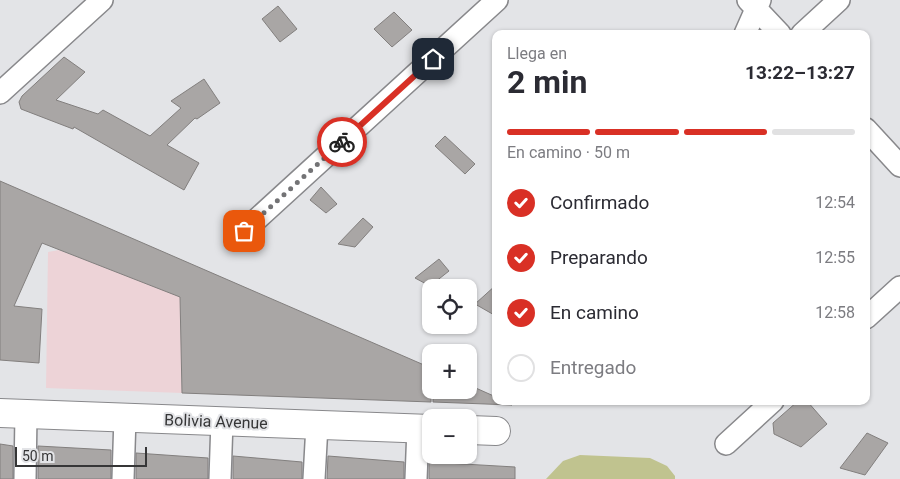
<!DOCTYPE html>
<html lang="es">
<head>
<meta charset="utf-8">
<style>
	body { margin:0; font-family:Roboto,sans-serif; background:#f2f2f3; color:#2b2b33; height:100vh; display:flex; flex-direction:column; font-size:19px; white-space:nowrap }
	* { box-sizing:border-box; margin:0 }
	p { font-size:16px; color:#7c7c81 }
	.icon { flex:none; width:28px; height:28px; fill:none; stroke:currentColor; stroke-width:2; stroke-linecap:round; stroke-linejoin:round }
	.map { position:relative; flex:1; overflow:hidden }
	.panel { position:absolute; left:492px; top:30px; width:378px; height:375px; display:flex; flex-direction:column; background:#fff; border-radius:10px; box-shadow:0 1px 4px #0004 }
	.panel>* { flex:none }
	.controls { position:absolute; left:422px; top:279px; display:grid; gap:10px }
	.controls a { display:grid; place-items:center; width:55px; height:55px; border-radius:10px; background:#fff; box-shadow:0 1px 4px #0004; font-size:25px }
	.scale { position:absolute; left:15px; bottom:12px; width:132px; box-sizing:border-box; padding-left:5px; border:2px solid #363637; border-top:0; font-size:14px; line-height:18px; white-space:nowrap; color:#363637; -webkit-text-stroke:4px #e3e4e7; paint-order:stroke }
	.pin { position:absolute; display:grid; place-items:center; width:42px; height:42px; color:#fff; margin:-21px; border-radius:10px; box-shadow:0 2px 8px #0006 }
	.courier { position:absolute; display:grid; place-items:center; width:50px; height:50px; margin:-25px; border:4px solid #d93025; border-radius:50%; background:#fff; color:#222; box-shadow:0 1px 6px #0007 }
	.head em { font-style:normal; font-weight:700 }
	.head div { display:flex; flex-direction:column-reverse }
	.head { display:flex; align-items:center; justify-content:space-between; height:85px; padding:0 15px }
	h1 { font-size:32px; font-weight:700; line-height:38px }
	.bar { display:grid; grid-template-columns:repeat(4,1fr); gap:8px 5px; align-content:center; height:60px; padding:0 15px }
	.bar i { height:6px; border-radius:4px; background:#e1e1e2 }
	.bar .active { background:#d93025 }
	.bar p { grid-column:span 4 }
	ol { padding:0 15px; list-style:none }
	li { display:flex; align-items:center; gap:15px; height:55px }
	li p { margin-inline-start:auto }
	li .icon { padding:5px; border-radius:50%; background:#d93025; color:#fff; stroke-width:4 }
	li:last-child { color:#7c7c81 }
	li i { width:28px; height:28px; border:2px solid #e1e1e2; border-radius:50% }
	.map>svg:first-child { display:block }
	.industrial { fill:#edd3d7 }
	.green { fill:#c0c38f }
	.building { fill:#a9a6a5; stroke:#827f7e }
	.lines { fill:none; stroke-linecap:round; stroke-linejoin:round }
	.minor-casing { stroke:#88888b; stroke-width:24 }
	.major-casing { stroke:#88888b; stroke-width:30 }
	.minor { stroke:#fff; stroke-width:21 }
	.major { stroke:#fff; stroke-width:28 }
	.done { stroke:#737375; stroke-width:5; stroke-dasharray:0 9 }
	.route { stroke:#d93025; stroke-width:6 }
	.labels { text-anchor:middle; stroke-width:4; stroke-linejoin:round; paint-order:stroke }
	.street-label { font-size:16px; fill:#363637; stroke:#e3e4e7 }
</style>
</head>
<body>
<div class="map">
<svg width="900" height="479" viewBox="0 0 900 479">
	<rect width="100%" height="100%" fill="#e3e4e7"/>
	<path class="industrial" d="M 59,250 L 180,296 L 182,393 L 46,388 L 48,252 Z"/>
	<path class="green" d="M 580,455 L 650,458 L 667,466 L 675,476 L 675,479 L 546,479 L 563,461 Z"/>
	<path class="building" d="M 278,6 L 297,29 L 280,42 L 262,19 Z
		M 394,12 L 412,30 L 392,47 L 374,29 Z
		M 64,57 L 85,72 L 56,100 L 98,114 L 103,110 L 150,136 L 181,108 L 171,101 L 204,79 L 220,103 L 197,119 L 195,118 L 167,145 L 199,163 L 184,190 L 74,127 L 73,129 L 21,109 L 19,102 L 22,96 Z
		M 445,136 L 475,164 L 465,174 L 435,146 Z
		M 0,181 L 431,368 L 431,402 L 182,393 L 180,297 L 42,243 L 14,306 L 42,309 L 39,363 L 0,360 Z
		M 321,187 L 337,204 L 326,213 L 310,200 Z
		M 363,218 L 373,227 L 355,247 L 338,244 Z
		M 439,259 L 449,271 L 430,286 L 415,278 Z
		M 496,285 L 496,316 L 475,304 Z
		M 469,385 L 496,397 L 496,401 L 506,401 L 512,405 L 433,402 L 433,390 L 469,390 Z
		M 798,401 L 807,401 L 827,424 L 801,447 L 774,434 L 773,423 Z
		M 867,433 L 888,443 L 865,475 L 840,468 Z
		M 0,444 L 13,446 L 13,479 L 0,479 Z
		M 38,446 L 111,450 L 111,479 L 38,479 Z
		M 136,453 L 208,458 L 208,479 L 136,479 Z
		M 233,456 L 302,462 L 302,479 L 233,479 Z
		M 328,456 L 404,462 L 404,479 L 327,479 Z
		M 429,462 L 515,467 L 515,479 L 429,479 Z"/>
	<g class="lines">
		<g class="minor-casing">
			<path id="minor" d="M 748,0 L 780,34
				M 745,34 L 760,0
				M 802,34 L 839,0
				M 0,93 L 102,0
				M 866,129 L 900,166
				M 244,231 L 497,0
				M 866,318 L 900,287
				M 726,444 L 773,401
				M 25,479 L 26,414
				M 123,479 L 125,417
				M 220,479 L 222,421
				M 314,479 L 317,425
				M 416,479 L 418,428"/>
		</g>
		<g class="major-casing">
			<path id="major" d="M 0,413 L 431,429
				M 469,430 L 496,431"/>
		</g>
		<use href="#minor" class="minor"/>
		<use href="#major" class="major"/>
	</g>
	<g class="lines">
		<path class="done" d="M 244,231 L 342,142"/>
		<path class="route" d="M 342,142 L 433,59"/>
	</g>
	<g class="labels">
		<g class="street-label">
			<text transform="translate(216 421) rotate(2)" y="6">Bolivia Avenue</text>
		</g>
	</g>
</svg>
<div class="controls">
<a><svg class="icon" aria-label="locate" viewBox="0 0 24 24"><circle cx="12" cy="12" r="6"/><path d="M12 2v4M12 18v4M2 12h4M18 12h4"/></svg></a>
<a>+</a>
<a>−</a>
</div>
<div class="scale">50 m</div>
<div class="pin" style="left:244px;top:231px;background:#ea580c"><svg class="icon" aria-label="bag" viewBox="0 0 24 24"><path d="M5 8h14l-1 12H6zM9 8a3 3 0 0 1 6 0"/></svg></div>
<div class="pin" style="left:433px;top:59px;background:#1f2937"><svg class="icon" aria-label="home" viewBox="0 0 24 24"><path d="M3 11l9-7 9 7M6 9v11h12V9"/></svg></div>
<div class="courier" style="left:342px;top:142px"><svg class="icon" aria-label="bike" viewBox="0 0 24 24"><circle cx="6" cy="16" r="4"/><circle cx="18" cy="16" r="4"/><path d="M6 16l4-8h5l3 8M10 8l3 8H6M13 5h3"/></svg></div>
<section class="panel">
<div class="head"><div><h1>2 min</h1><p>Llega en</p></div><em>13:22–13:27</em></div>
<div class="bar"><i class="active"></i><i class="active"></i><i class="active"></i><i></i><p>En camino · 50 m</p></div>
<ol>
<li><svg class="icon" aria-label="check" viewBox="0 0 24 24"><path d="M5 12l5 5 9-10"/></svg>Confirmado<p>12:54</p></li>
<li><svg class="icon" aria-label="check" viewBox="0 0 24 24"><path d="M5 12l5 5 9-10"/></svg>Preparando<p>12:55</p></li>
<li><svg class="icon" aria-label="check" viewBox="0 0 24 24"><path d="M5 12l5 5 9-10"/></svg>En camino<p>12:58</p></li>
<li><i></i>Entregado</li>
</ol>
</section>
</div>
</body>
</html>
